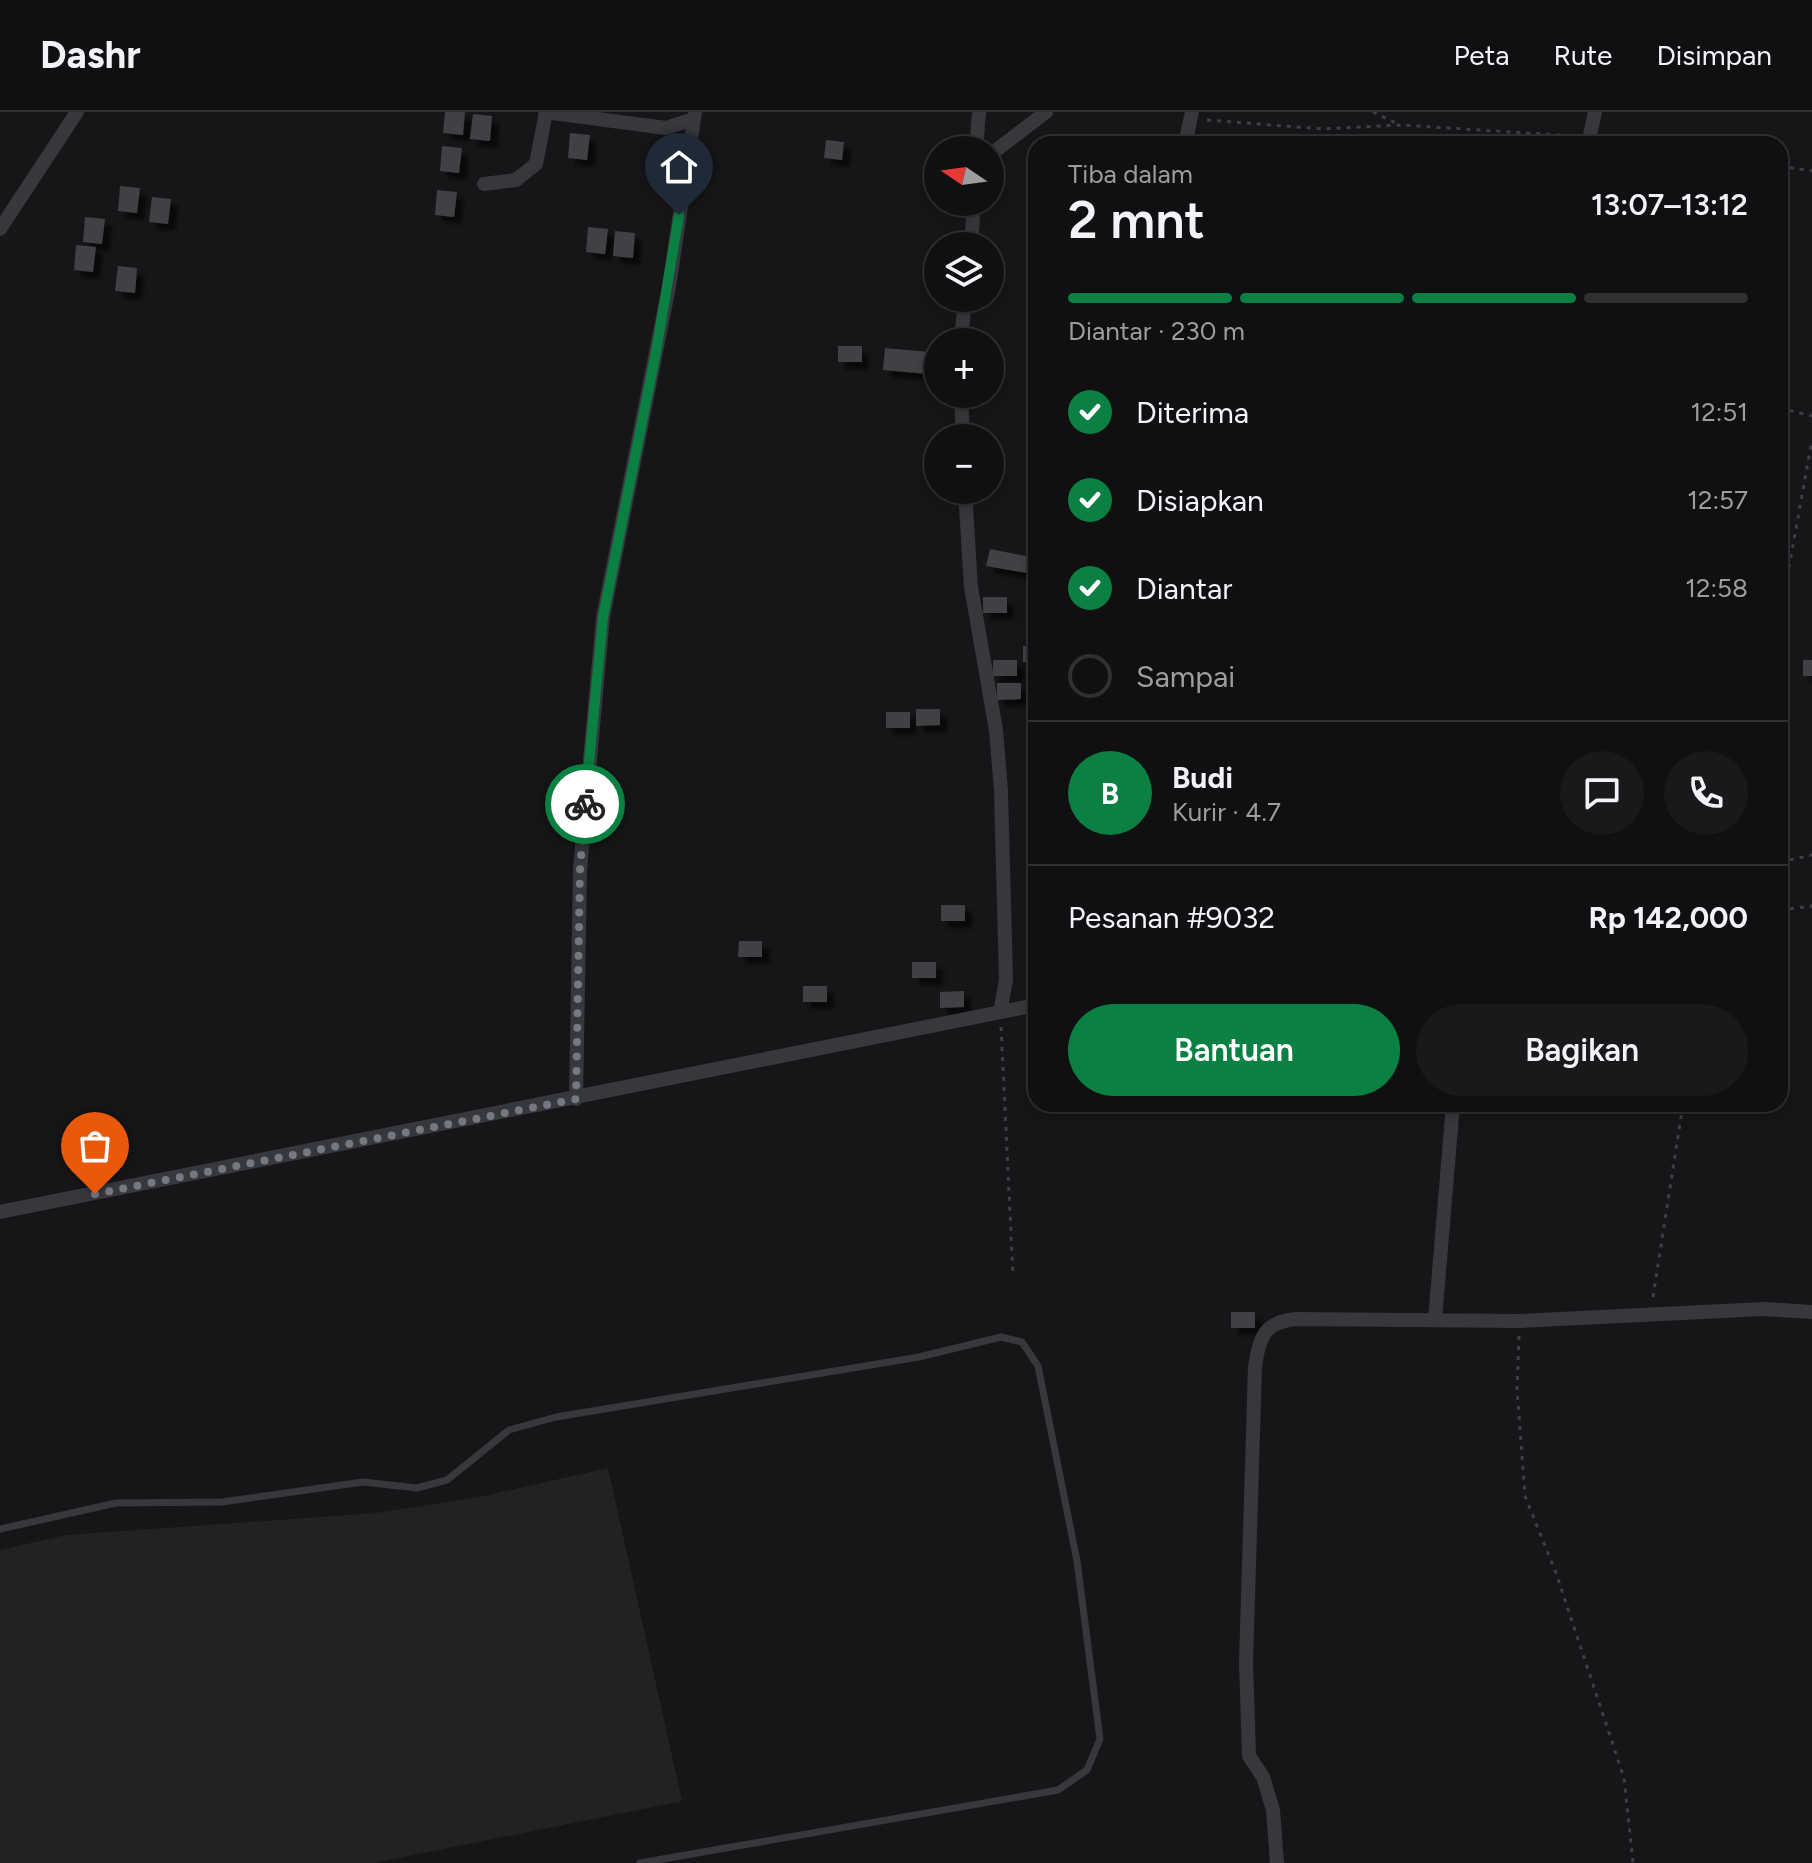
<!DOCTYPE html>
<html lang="id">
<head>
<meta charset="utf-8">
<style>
	body { margin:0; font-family:Figtree,sans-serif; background:#19191b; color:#f1f3f6; height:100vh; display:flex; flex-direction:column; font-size:30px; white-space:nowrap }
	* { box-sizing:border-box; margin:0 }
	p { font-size:26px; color:#9c9d9f }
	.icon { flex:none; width:44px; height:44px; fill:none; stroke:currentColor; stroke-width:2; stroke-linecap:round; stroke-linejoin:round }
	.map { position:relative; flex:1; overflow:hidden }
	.side { position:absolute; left:1028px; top:24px; width:760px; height:976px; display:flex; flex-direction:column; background:#101012; border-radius:24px; box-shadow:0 4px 12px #0003,0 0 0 2px #303032 }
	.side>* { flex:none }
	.needle { width:52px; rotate:283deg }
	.controls { position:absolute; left:924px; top:24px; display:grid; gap:16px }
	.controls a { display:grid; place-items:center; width:80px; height:80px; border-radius:50%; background:#101012; box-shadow:0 4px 12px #0003,0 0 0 2px #303032; font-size:40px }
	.pin { position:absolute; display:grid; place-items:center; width:68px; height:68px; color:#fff; margin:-82px -34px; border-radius:50% 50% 50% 0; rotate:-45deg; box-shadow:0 0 8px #0007 }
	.pin .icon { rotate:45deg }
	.courier { position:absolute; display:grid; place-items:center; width:80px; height:80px; margin:-40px; border:6px solid #0b8043; border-radius:50%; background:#fff; color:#222; box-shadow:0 2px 10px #0007 }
	.overview em { font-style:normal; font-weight:600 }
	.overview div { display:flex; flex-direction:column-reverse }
	.overview { display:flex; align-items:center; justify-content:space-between; height:136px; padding:0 40px }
	h1 { font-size:52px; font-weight:600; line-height:60px }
	.bar { display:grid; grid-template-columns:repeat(4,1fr); gap:12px 8px; align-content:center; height:96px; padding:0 40px }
	.bar i { height:10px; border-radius:6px; background:#303032 }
	.bar .active { background:#0b8043 }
	.bar p { grid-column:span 4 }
	.line { display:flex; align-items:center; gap:20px; padding:0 40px; border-top:2px solid #303032 }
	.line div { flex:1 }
	.round { display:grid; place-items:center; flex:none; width:84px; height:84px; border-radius:42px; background:#19191b }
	ol { padding:0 40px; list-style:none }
	li { display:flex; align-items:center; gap:24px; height:88px }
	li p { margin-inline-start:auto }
	li .icon { padding:8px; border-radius:50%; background:#0b8043; color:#fff; stroke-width:4 }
	li:last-child { color:#9c9d9f }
	li i { width:44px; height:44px; border:4px solid #303032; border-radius:50% }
	.primary-button { display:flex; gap:16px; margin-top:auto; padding:16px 40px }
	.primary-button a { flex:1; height:92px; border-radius:48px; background:#0b8043; color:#fff; font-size:32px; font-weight:600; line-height:92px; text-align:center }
	.primary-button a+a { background:#19191b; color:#f1f3f6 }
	header { display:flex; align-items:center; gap:48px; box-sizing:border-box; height:112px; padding:0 40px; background:#101012; border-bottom:2px solid #303032 }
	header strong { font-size:38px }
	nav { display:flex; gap:44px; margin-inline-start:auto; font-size:28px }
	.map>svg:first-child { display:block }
	.built { fill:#222225 }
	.building { fill:#404145; filter:url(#shadow) }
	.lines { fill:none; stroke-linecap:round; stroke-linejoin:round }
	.path { stroke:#3d3f44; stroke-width:3; stroke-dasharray:4 6; stroke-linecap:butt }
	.lane { stroke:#37383d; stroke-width:7 }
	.street { stroke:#37383d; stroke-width:14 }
	.done { stroke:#757880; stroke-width:8; stroke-dasharray:0 14.4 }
	.route { stroke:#0b8043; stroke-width:10 }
</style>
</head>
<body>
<header>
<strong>Dashr</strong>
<nav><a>Peta</a><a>Rute</a><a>Disimpan</a></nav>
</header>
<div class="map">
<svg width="1812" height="1751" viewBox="0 0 1812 1751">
	<defs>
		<filter id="shadow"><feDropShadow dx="7" dy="7" stdDeviation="2" flood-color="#0009"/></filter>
	</defs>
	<rect width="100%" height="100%" fill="#161618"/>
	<path class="built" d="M 608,1356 L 682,1689 L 374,1751 L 0,1751 L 0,1438 L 66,1423 L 376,1401 L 479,1385 Z"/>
	<path class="building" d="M 445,0 L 465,0 L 463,23 L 443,21 Z
		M 473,2 L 492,4 L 490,29 L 470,27 Z
		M 570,21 L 590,23 L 587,48 L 568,46 Z
		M 826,28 L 844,30 L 842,48 L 824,46 Z
		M 442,34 L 462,36 L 459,61 L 440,59 Z
		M 120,74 L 140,76 L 137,101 L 118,99 Z
		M 437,78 L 457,80 L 454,105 L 435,103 Z
		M 152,85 L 171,87 L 168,112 L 149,110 Z
		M 85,105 L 105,107 L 102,132 L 83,130 Z
		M 588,115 L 608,117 L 605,142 L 586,140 Z
		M 615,119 L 635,121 L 633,146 L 613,144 Z
		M 76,133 L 96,135 L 93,160 L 74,158 Z
		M 118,154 L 137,156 L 135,181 L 115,179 Z
		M 838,234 L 862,234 L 862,250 L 838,250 Z
		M 885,236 L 930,240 L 928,262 L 883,258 Z
		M 990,437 L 1031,445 L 1027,461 L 986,454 Z
		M 983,485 L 1007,485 L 1007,501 L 983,501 Z
		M 1023,534 L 1036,534 L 1036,550 L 1023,550 Z
		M 993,548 L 1017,548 L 1017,564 L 993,564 Z
		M 1803,548 L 1812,548 L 1812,564 L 1803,564 Z
		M 1027,557 L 1036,557 L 1036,573 L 1027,573 Z
		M 997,571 L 1021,571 L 1021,587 L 997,588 Z
		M 916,597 L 940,597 L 940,613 L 916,614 Z
		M 886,600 L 910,600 L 910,616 L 886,616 Z
		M 941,793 L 965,793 L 965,809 L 941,809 Z
		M 739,829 L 762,829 L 762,845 L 738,845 Z
		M 912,850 L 936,850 L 936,866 L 912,866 Z
		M 803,874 L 827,874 L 827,890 L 803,890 Z
		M 964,879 L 964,895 L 940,896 L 940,880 Z
		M 1231,1200 L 1255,1200 L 1255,1216 L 1231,1216 Z"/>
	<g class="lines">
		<path class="path" d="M 1373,0 L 1398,12
			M 1207,8 L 1323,17 L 1401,13 L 1574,24
			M 1780,54 L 1812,59
			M 1780,296 L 1812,304
			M 1780,441 L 1792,444
			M 1780,505 L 1812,328
			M 1780,750 L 1812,743
			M 1780,798 L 1812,794
			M 1001,915 L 1013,1163
			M 1653,1185 L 1683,992
			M 1519,1224 L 1517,1277 L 1525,1384 L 1556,1461 L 1624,1666 L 1633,1751"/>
		<path class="lane" d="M 0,1417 L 116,1391 L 222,1390 L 363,1370 L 417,1376 L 447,1368 L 509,1318 L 556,1305 L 919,1245 L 1001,1225 L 1022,1230 L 1038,1254 L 1077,1449 L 1100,1627 L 1087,1658 L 1058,1678 L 640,1751"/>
		<path class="street" d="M 545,0 L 666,16 L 694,7 L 695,0
			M 1185,32 L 1192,0
			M 1588,32 L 1595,0
			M 976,38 L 979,0
			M 990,43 L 1046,0
			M 484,72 L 516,68 L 536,52 L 546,0
			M 0,117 L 77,0
			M 971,134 L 974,90
			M 961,230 L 965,186
			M 961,282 L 963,326
			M 965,378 L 971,475 L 996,618 L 1001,679 L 1006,868 L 1000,900
			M 576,987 L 580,758 L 603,505 L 669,175 L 694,7
			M 0,1100 L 1036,893
			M 1435,1208 L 1453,992
			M 1277,1751 L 1273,1698 L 1263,1665 L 1249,1644 L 1246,1551 L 1255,1255 C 1259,1226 1264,1210 1296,1207 L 1520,1209 L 1764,1197 L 1812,1200"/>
	</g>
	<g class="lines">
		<path class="done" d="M 95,1082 L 576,987 L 580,758 L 585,692"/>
		<path class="route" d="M 585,692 L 603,505 L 656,240 L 679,103"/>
	</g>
</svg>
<div class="controls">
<a><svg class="needle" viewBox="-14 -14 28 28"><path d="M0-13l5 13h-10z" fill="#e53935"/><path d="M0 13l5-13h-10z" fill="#9c9d9f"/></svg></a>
<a><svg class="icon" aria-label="layers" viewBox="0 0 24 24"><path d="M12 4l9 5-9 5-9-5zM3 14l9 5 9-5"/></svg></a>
<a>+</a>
<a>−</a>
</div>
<div class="pin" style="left:95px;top:1082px;background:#ea580c"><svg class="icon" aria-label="bag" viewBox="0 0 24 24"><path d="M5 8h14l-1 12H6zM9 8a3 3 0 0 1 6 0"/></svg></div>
<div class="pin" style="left:679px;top:103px;background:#1f2937"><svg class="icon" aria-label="home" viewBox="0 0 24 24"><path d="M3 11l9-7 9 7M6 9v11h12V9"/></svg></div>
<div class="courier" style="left:585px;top:692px"><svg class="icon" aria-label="bike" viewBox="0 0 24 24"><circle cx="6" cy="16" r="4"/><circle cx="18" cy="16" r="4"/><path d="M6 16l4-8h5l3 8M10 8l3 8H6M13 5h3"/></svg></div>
<section class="side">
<div class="overview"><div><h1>2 mnt</h1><p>Tiba dalam</p></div><em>13:07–13:12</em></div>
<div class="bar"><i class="active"></i><i class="active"></i><i class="active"></i><i></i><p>Diantar · 230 m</p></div>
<ol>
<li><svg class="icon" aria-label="check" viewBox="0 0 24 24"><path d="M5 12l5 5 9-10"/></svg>Diterima<p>12:51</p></li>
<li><svg class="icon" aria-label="check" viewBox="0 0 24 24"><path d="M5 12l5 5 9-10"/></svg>Disiapkan<p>12:57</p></li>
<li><svg class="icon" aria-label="check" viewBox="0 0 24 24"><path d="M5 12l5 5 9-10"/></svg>Diantar<p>12:58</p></li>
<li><i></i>Sampai</li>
</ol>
<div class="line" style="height:144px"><b class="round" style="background:#0b8043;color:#fff">B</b><div><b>Budi</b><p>Kurir · 4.7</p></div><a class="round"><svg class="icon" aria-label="chat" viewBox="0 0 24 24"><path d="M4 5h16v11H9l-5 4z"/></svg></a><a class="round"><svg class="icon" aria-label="phone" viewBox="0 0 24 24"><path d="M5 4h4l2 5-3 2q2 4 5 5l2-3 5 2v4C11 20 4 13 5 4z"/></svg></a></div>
<div class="line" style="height:104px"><div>Pesanan #9032</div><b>Rp 142,000</b></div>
<div class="primary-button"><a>Bantuan</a><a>Bagikan</a></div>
</section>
</div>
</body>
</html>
